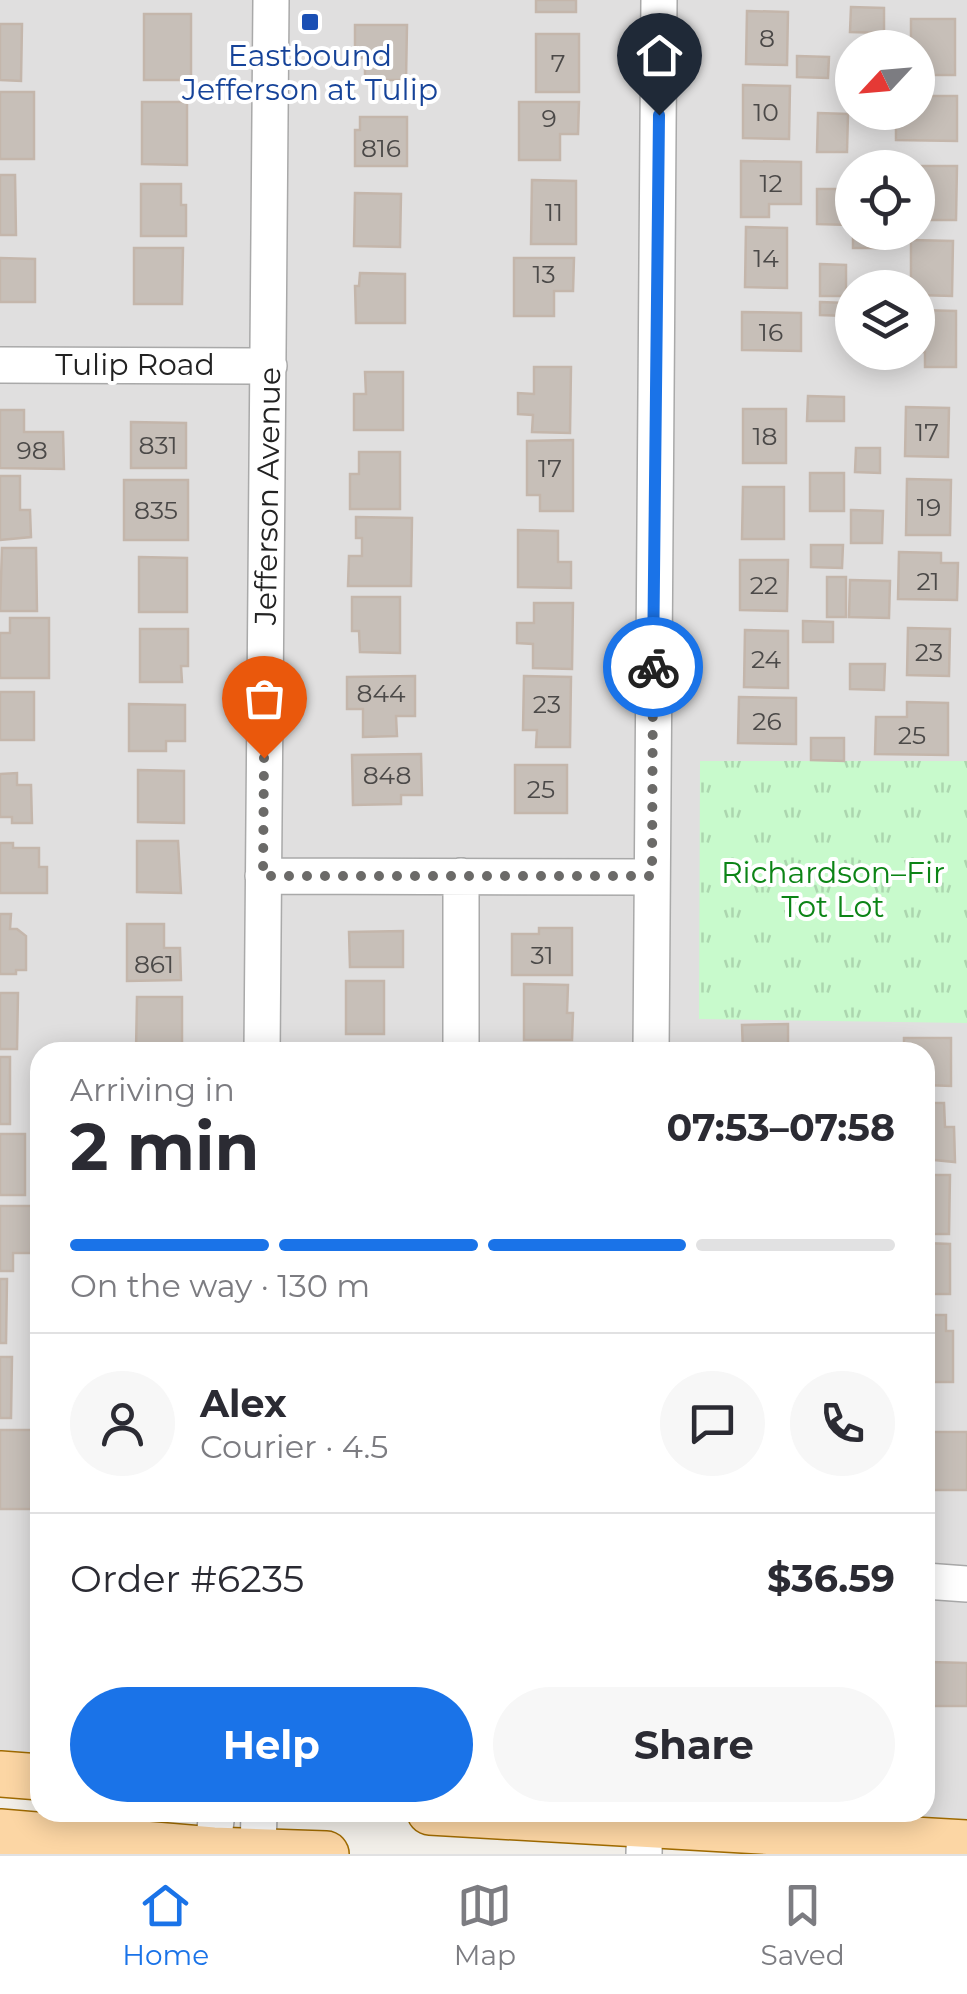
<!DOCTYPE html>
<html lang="en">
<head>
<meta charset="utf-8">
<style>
	body { margin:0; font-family:Montserrat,sans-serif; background:#f7f7f7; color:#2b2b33; height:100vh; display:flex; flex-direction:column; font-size:38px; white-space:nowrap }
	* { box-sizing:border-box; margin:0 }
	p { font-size:32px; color:#7c7c81 }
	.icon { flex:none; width:55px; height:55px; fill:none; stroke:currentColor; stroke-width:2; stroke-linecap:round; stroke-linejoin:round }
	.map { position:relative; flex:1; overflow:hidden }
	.details { position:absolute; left:30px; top:1042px; width:905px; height:780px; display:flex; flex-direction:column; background:#fff; border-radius:30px; box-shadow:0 5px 25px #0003 }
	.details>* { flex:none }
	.needle { width:65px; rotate:244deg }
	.tools { position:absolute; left:835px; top:30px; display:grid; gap:20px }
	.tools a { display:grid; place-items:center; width:100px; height:100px; border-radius:50%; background:#fff; box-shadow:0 5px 25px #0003; font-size:50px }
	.pin { position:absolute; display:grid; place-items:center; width:85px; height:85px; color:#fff; margin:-102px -42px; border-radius:50% 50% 50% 0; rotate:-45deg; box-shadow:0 0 10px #0007 }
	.pin .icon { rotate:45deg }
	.courier { position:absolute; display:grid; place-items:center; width:100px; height:100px; margin:-50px; border:8px solid #1a73e8; border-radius:50%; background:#fff; color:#222; box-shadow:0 2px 12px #0007 }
	.head em { font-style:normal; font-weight:700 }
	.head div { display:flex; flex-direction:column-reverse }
	.head { display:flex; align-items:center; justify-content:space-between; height:170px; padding:0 40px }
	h1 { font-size:65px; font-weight:700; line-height:75px }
	.bar { display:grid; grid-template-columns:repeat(4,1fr); gap:15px 10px; align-content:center; height:120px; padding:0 40px }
	.bar i { height:12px; border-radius:8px; background:#e1e1e2 }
	.bar .current { background:#1a73e8 }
	.bar p { grid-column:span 4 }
	.line { display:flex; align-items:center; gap:25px; padding:0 40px; border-top:2px solid #e1e1e2 }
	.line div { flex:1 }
	.round { display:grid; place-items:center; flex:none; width:105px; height:105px; border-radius:52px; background:#f7f7f7 }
	.cta { display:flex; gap:20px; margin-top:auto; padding:20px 40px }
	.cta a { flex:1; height:115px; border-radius:60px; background:#1a73e8; color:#fff; font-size:40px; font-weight:700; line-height:115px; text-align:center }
	.cta a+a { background:#f7f7f7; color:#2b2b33 }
	.dock { display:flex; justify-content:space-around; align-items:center; height:140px; border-top:2px solid #e1e1e2; background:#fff; font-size:28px; color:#7c7c81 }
	.dock a { display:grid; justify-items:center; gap:5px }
	.dock .current { color:#1a73e8 }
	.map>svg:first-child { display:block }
	.residential { fill:#e0dfdf; fill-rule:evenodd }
	.park { fill:url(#park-tufts) }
	.building { fill:#c7bfb8; stroke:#c4b6ab; stroke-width:2.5 }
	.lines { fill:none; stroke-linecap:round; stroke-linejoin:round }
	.minor-casing { stroke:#a9a9a9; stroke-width:38 }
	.major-casing { stroke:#a06b00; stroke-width:48 }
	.minor { stroke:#fff; stroke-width:35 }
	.major { stroke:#fcd6a4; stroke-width:45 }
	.done { stroke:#6b6a68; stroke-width:10; stroke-dasharray:0 18 }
	.route { stroke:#1a73e8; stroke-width:12 }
	.transit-dot { fill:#1a4fb4; stroke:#fff; stroke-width:4 }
	.labels { text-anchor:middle; stroke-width:8; stroke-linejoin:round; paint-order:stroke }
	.number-label { font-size:25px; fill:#4b4948 }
	.transit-label { font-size:30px; fill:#164399; stroke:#fff }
	.street-label { font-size:30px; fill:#222; stroke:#fff }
	.park-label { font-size:30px; fill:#0c8416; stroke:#fff }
</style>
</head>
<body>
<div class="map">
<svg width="967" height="1854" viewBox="0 0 967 1854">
	<defs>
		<pattern id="park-tufts" width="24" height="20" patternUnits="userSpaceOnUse" patternTransform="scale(2.5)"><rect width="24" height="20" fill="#c8facc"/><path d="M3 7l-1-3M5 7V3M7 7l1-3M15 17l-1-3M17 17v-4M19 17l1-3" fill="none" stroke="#acd6af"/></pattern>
	</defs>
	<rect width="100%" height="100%" fill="#f2efe9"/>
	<path class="residential" d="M 0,0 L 967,0 L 967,1820 L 839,1813 L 925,1812 L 925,1052 L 40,1052 L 40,1765 L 0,1762 ZM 852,48 L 918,48 L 918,112 L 852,112 ZM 852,168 L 918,168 L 918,232 L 852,232 ZM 852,288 L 918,288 L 918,352 L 852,352 Z"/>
	<path class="park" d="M 700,761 L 967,761 L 967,1023 L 699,1019 Z"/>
	<path class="building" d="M 536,0 L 576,0 L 576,12 L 536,12 Z
		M 851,7 L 884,8 L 884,33 L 850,32 Z
		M 747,11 L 788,12 L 787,65 L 746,64 Z
		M 144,14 L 191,14 L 191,80 L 144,80 Z
		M 911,19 L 955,19 L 955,75 L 918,75 L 918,48 L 911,48 Z
		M 0,24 L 22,24 L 21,81 L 0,80 Z
		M 355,25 L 407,25 L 406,80 L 365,80 L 365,58 L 355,58 Z
		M 536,34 L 579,34 L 579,92 L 536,92 Z
		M 797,56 L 829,57 L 828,78 L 797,77 Z
		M 743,85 L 790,86 L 789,139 L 743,138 Z
		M 0,92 L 34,92 L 34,159 L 0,159 Z
		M 918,96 L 957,96 L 957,141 L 896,140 L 896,112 L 918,112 Z
		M 142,102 L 187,102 L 187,165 L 142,164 Z
		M 519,102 L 579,102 L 578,134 L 560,134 L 560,160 L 519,160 Z
		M 818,113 L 848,114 L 847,152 L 817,152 Z
		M 360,117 L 407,117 L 407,166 L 355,166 L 355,130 L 360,130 Z
		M 741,161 L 801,162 L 801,204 L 769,204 L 769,217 L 741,217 Z
		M 910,166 L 957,166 L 956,220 L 918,220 L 918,168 Z
		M 0,175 L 15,175 L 16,235 L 0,235 Z
		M 532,180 L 576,181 L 576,244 L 531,244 Z
		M 141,184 L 181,184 L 181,205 L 186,205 L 186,236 L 141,236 Z
		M 817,189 L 849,189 L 849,225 L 817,224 Z
		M 355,193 L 401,194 L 400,247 L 354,246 Z
		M 746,227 L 787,228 L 787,288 L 745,287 Z
		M 853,232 L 888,232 L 888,248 L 853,248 Z
		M 911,240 L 953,241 L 952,296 L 918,295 L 918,288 L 911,288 Z
		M 134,248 L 183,248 L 182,304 L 134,304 Z
		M 0,258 L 35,259 L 35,302 L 0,302 Z
		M 514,258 L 574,258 L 573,291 L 554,291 L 554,316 L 514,316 Z
		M 820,264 L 846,265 L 846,296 L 820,296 Z
		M 360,273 L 405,274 L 405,323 L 356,323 L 355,286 L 359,286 Z
		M 820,302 L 847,303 L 847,316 L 820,315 Z
		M 918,310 L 956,311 L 956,367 L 925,367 L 925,352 L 918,352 Z
		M 742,312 L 801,313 L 801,351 L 742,350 Z
		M 534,367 L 571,367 L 570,433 L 532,432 L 533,415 L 518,414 L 518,393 L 534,394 Z
		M 365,372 L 403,372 L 403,430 L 354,430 L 354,394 L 366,394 Z
		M 808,396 L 844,397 L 844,421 L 807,421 Z
		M 906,407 L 949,408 L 948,457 L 905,456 Z
		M 743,409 L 786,409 L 786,463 L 743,463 Z
		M 0,410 L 24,410 L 24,432 L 63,432 L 64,469 L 0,468 Z
		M 131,422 L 186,423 L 186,468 L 131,468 Z
		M 573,440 L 573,511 L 540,511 L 540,495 L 527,495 L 527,441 Z
		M 856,448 L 880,448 L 880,473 L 855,472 Z
		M 359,452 L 400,452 L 400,509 L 350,509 L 350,474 L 359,474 Z
		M 810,473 L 844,473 L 844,511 L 810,511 Z
		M 0,476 L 20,476 L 20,510 L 30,510 L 31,537 L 0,540 Z
		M 907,479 L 951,480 L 950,535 L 906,535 Z
		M 124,480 L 188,480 L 188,540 L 124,540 Z
		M 743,487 L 784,487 L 784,539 L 742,539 Z
		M 851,510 L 883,511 L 882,543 L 851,543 Z
		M 356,517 L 412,518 L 411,586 L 348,586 L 349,556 L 362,556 L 362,538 L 356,538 Z
		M 518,530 L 558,531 L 558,562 L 571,562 L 571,588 L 518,587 Z
		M 811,545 L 843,545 L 842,568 L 811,567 Z
		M 2,548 L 36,548 L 37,611 L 0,611 Z
		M 899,552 L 941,553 L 941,563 L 958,563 L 957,600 L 898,599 Z
		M 139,557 L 187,558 L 187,612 L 139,612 Z
		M 740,560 L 788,560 L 787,611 L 740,610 Z
		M 827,577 L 846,577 L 846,617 L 827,617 Z
		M 850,580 L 890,581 L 889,618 L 849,617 Z
		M 352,597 L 400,597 L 400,653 L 360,652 L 359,631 L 352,631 Z
		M 534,603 L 573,603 L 572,669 L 533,668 L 533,644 L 517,643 L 517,623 L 534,623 Z
		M 10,618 L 49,618 L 49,678 L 0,678 L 0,633 L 10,633 Z
		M 803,621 L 833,622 L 833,642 L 803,642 Z
		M 908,628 L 950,629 L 949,676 L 907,675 Z
		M 140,629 L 188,629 L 188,666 L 181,666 L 182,682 L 140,682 Z
		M 745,630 L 788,631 L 788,688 L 744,687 Z
		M 850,664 L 885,664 L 884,690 L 850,689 Z
		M 415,676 L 415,716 L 396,716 L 397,736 L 363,737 L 363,709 L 347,709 L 347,677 Z
		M 524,676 L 571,677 L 570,747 L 536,747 L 537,730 L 523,730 Z
		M 0,692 L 34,692 L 34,740 L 0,740 Z
		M 739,697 L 796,698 L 796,744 L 738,743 Z
		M 907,702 L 948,703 L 948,755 L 875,754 L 876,717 L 907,717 Z
		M 129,704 L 185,705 L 185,741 L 166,741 L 166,751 L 129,751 Z
		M 811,738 L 844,738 L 844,761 L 811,760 Z
		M 421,754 L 422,795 L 401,795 L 401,804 L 353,805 L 352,755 Z
		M 515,765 L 567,765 L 567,813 L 515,813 Z
		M 138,770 L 184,771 L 184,823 L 138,822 Z
		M 17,773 L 17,785 L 31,785 L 32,823 L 12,823 L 12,817 L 0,817 L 0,774 Z
		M 137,841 L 178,841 L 181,893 L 137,892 Z
		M 0,843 L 13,843 L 13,848 L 39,848 L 39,867 L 47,867 L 47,893 L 0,893 Z
		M 0,914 L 11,914 L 10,929 L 17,929 L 26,936 L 26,970 L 16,970 L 16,974 L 0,974 Z
		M 127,924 L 164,924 L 164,948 L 180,948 L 181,980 L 127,981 Z
		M 539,928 L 572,928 L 572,975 L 512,975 L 512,934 L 539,934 Z
		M 403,931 L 403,967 L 350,967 L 349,932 Z
		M 346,981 L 384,981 L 384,1034 L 346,1034 Z
		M 524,984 L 568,985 L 567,1013 L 573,1013 L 572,1040 L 524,1040 Z
		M 0,993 L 18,993 L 17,1049 L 0,1049 Z
		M 137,997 L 182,997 L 182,1052 L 136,1051 Z
		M 788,1024 L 788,1052 L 743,1052 L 742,1025 Z
		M 904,1038 L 951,1038 L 951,1086 L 925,1085 L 925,1052 L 904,1052 Z
		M 0,1057 L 10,1057 L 10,1124 L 0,1124 Z
		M 925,1103 L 944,1103 L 945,1127 L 954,1127 L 955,1162 L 925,1159 Z
		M 0,1134 L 25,1134 L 25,1195 L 0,1195 Z
		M 925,1175 L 950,1175 L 949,1234 L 925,1234 Z
		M 0,1206 L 32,1206 L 31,1253 L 13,1253 L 13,1271 L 0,1271 Z
		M 925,1243 L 950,1244 L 950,1294 L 925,1294 Z
		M 0,1279 L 7,1279 L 6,1343 L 0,1343 Z
		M 925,1315 L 946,1315 L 946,1331 L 953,1331 L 953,1382 L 925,1382 Z
		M 0,1357 L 12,1357 L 11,1418 L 0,1418 Z
		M 0,1430 L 32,1430 L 31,1509 L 0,1509 Z
		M 925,1432 L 967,1432 L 967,1490 L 925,1490 Z
		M 930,1662 L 967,1663 L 967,1706 L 929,1706 Z"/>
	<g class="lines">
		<g class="minor-casing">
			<path id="minor" d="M 0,365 L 269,366
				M 263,876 L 652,877
				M 461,876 L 461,1052
				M 262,1052 L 271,0
				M 651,1052 L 659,0
				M 925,1581 L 967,1584
				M 212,1854 L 217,1812
				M 258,1854 L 259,1812
				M 644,1854 L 645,1812"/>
		</g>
		<g class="major-casing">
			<path id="major" d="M 0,1774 L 40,1777
				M 430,1812 L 967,1843
				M 0,1832 L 213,1850 L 326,1854"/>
		</g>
		<use href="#minor" class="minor"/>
		<use href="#major" class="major"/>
	</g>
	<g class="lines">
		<path class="done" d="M 264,758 L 263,876 L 652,876 L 653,667"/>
		<path class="route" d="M 653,667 L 659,115"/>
	</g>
	<rect class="transit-dot" x="300" y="12" width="20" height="20" rx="5"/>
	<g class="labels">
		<g class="number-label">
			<text x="767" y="47">8</text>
			<text x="558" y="72">7</text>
			<text x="766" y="121">10</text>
			<text x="549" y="127">9</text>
			<text x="381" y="157">816</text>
			<text x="771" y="192">12</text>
			<text x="554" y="221">11</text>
			<text x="766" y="267">14</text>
			<text x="544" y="283">13</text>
			<text x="771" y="341">16</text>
			<text x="927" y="441">17</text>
			<text x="765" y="445">18</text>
			<text x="158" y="454">831</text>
			<text x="32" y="459">98</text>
			<text x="550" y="477">17</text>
			<text x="929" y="516">19</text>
			<text x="156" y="519">835</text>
			<text x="928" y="590">21</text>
			<text x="764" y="594">22</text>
			<text x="929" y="661">23</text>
			<text x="766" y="668">24</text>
			<text x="381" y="702">844</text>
			<text x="547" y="713">23</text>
			<text x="767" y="730">26</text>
			<text x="912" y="744">25</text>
			<text x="387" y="784">848</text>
			<text x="541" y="798">25</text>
			<text x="542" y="964">31</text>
			<text x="154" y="973">861</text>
		</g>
		<g class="transit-label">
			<text x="310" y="66">Eastbound<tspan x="310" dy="34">Jefferson at Tulip</tspan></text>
		</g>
		<g class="street-label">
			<text x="135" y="375">Tulip Road</text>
			<text transform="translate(268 496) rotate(-89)" y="10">Jefferson Avenue</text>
		</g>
		<g class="park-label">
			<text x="833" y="883">Richardson–Fir<tspan x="833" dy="34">Tot Lot</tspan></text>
		</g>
	</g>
</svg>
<div class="tools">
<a><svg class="needle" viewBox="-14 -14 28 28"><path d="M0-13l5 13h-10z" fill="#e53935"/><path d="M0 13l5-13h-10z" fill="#7c7c81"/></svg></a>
<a><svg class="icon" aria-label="locate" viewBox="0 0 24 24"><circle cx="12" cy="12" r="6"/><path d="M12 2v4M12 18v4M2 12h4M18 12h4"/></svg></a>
<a><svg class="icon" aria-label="layers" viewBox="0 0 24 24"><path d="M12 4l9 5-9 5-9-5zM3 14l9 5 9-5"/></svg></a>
</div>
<div class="pin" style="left:264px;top:758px;background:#ea580c"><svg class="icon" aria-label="bag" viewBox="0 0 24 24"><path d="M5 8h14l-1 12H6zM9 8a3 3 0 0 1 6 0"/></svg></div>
<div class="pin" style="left:659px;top:115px;background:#1f2937"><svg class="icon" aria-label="home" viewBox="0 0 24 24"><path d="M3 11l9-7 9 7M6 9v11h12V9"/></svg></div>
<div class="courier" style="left:653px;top:667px"><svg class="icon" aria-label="bike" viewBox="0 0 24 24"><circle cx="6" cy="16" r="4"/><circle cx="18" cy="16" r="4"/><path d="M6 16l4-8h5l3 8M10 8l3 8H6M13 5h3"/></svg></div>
<section class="details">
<div class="head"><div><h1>2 min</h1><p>Arriving in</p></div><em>07:53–07:58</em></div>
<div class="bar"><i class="current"></i><i class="current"></i><i class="current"></i><i></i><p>On the way · 130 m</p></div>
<div class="line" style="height:180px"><a class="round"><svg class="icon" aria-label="person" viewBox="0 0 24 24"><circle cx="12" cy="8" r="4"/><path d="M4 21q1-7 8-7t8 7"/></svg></a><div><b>Alex</b><p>Courier · 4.5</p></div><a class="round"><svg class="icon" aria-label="chat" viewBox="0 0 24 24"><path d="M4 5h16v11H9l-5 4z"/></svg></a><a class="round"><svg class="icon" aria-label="phone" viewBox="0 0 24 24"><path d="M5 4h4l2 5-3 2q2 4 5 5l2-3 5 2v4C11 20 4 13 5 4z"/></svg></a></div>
<div class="line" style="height:130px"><div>Order #6235</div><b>$36.59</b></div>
<div class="cta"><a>Help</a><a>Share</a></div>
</section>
</div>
<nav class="dock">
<a class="current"><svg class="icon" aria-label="home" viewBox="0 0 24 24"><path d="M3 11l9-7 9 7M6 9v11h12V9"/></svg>Home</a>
<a><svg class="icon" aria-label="map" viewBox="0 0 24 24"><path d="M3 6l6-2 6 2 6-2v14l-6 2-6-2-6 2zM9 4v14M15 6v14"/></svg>Map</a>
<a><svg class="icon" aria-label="saved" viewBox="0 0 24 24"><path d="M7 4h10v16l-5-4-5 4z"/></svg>Saved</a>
</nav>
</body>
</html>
